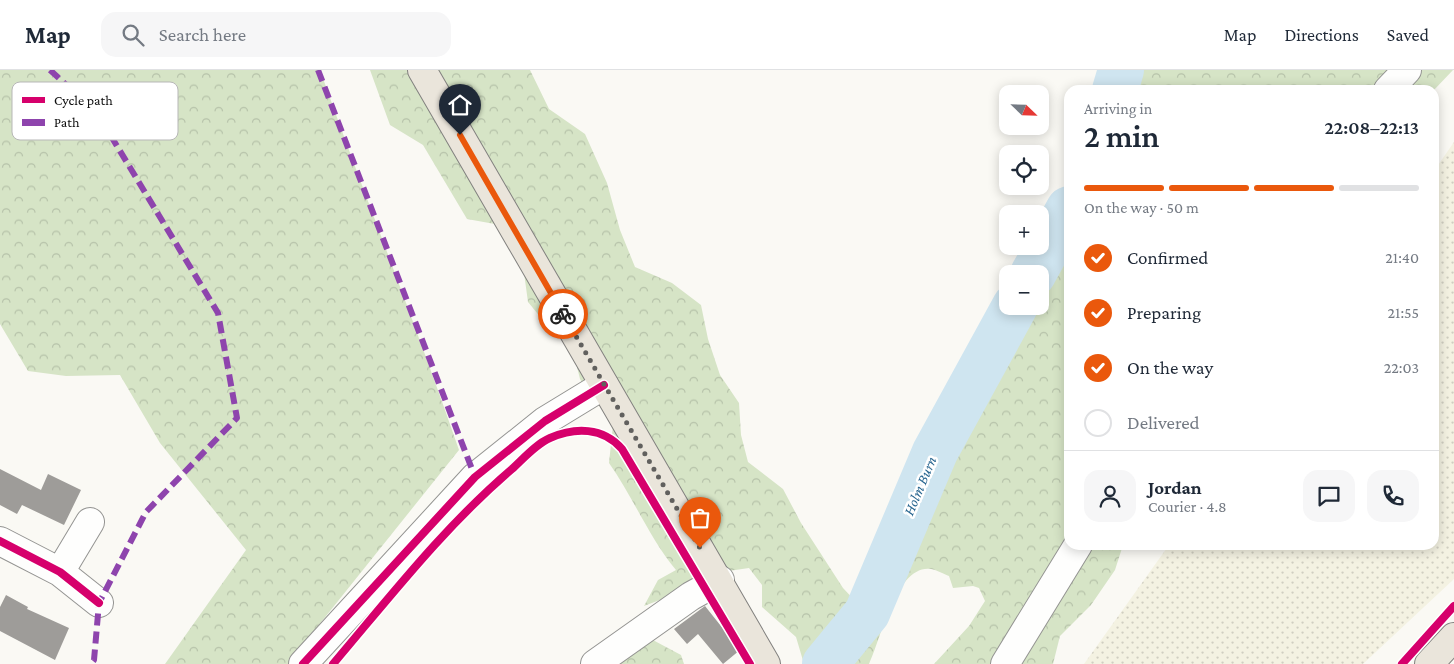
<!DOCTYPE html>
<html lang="en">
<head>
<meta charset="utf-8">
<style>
	body { margin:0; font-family:"Crimson Pro",serif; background:#f6f6f7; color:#1f2937; height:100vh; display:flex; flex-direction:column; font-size:19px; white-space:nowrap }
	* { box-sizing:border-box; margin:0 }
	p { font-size:16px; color:#747a83 }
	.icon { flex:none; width:28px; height:28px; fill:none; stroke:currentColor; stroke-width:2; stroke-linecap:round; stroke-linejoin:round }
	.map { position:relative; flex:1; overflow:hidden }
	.panel { position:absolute; left:1064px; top:15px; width:375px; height:465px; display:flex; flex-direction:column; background:#fff; border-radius:15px; box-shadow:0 2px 12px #0003 }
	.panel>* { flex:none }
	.needle { width:32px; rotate:113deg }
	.controls { position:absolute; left:999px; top:15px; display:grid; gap:10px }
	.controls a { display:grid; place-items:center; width:50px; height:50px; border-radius:10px; background:#fff; box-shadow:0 2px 12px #0003; font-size:25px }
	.pin { position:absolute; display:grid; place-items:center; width:42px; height:42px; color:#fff; margin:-51px -21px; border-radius:50% 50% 50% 0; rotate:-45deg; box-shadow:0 0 5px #0007 }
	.pin .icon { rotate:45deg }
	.courier { position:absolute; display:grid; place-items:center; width:50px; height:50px; margin:-25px; border:4px solid #ea580c; border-radius:50%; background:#fff; color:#222; box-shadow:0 1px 6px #0007 }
	.headline em { font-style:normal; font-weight:600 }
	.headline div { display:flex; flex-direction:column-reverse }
	.headline { display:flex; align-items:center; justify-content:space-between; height:85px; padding:0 20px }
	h1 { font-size:32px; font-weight:600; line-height:38px }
	.bar { display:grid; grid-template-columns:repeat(4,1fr); gap:8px 5px; align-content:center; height:60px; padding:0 20px }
	.bar i { height:6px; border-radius:4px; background:#e0e1e3 }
	.bar .current { background:#ea580c }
	.bar p { grid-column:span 4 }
	.line { display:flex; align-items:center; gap:12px; padding:0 20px; border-top:1px solid #e0e1e3 }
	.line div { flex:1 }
	.round { display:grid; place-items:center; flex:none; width:52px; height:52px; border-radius:15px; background:#f6f6f7 }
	ol { padding:0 20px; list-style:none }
	li { display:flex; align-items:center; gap:15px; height:55px }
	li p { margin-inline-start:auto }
	li .icon { padding:5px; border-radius:50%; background:#ea580c; color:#fff; stroke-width:4 }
	li:last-child { color:#747a83 }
	li i { width:28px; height:28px; border:2px solid #e0e1e3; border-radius:50% }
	header { display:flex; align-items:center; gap:30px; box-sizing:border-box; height:70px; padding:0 25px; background:#fff; border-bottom:1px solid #e0e1e3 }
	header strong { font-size:24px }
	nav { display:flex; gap:28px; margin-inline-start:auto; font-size:18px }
	.search { width:350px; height:45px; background:#f6f6f7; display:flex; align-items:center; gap:12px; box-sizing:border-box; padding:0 18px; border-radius:15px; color:#747a83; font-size:19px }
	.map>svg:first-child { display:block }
	.farmland { fill:url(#farmland-dots) }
	.forest { fill:url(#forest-crowns) }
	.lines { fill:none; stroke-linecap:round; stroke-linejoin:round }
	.river { stroke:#cfe5f0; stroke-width:46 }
	.building { fill:#9e9c99 }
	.minor-casing { stroke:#949492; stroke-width:30 }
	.major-casing { stroke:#82817f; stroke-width:30 }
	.minor { stroke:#fefefd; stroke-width:28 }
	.major { stroke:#eae5db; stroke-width:28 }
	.quiet { stroke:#8e44ad; stroke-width:6; stroke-dasharray:12 6; stroke-linecap:butt }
	.cycleway-casing { stroke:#fff; stroke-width:11 }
	.cycleway { stroke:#d6006c; stroke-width:8 }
	.done { stroke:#61605e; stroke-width:5; stroke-dasharray:0 9 }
	.route { stroke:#ea580c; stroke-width:6 }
	.labels { text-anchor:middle; stroke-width:5; stroke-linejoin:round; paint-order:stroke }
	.water-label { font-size:15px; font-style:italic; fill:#27658f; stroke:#fff }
	.key { fill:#fff; stroke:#b7b7b7; stroke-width:1 }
	.key-label { font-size:14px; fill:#0e0e0e }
</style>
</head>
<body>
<header>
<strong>Map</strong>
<div class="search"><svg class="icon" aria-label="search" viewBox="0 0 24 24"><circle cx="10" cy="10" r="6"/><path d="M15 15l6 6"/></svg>Search here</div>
<nav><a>Map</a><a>Directions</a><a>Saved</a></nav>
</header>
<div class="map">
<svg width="1454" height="594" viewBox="0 0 1454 594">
	<defs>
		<pattern id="farmland-dots" width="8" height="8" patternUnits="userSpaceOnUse" patternTransform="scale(1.25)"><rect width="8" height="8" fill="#f4f2e2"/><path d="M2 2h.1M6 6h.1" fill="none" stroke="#d0cec1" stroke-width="1.8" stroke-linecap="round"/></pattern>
		<pattern id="forest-crowns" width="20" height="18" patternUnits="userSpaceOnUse" patternTransform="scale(1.25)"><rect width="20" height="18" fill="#d6e4c6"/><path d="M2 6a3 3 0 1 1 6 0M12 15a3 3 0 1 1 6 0" fill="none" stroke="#b6c2a9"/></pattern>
	</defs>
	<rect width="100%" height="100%" fill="#faf9f4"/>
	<path class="farmland" d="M 1454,72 L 1454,509 L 1363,594 L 1084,594 L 1169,475 L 1434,475 L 1434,101 Z"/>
	<path class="forest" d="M 0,0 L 320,0 C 365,127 415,252 459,380 L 306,571 L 315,594 L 165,594 L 246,480 L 160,373 L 120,305 L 66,306 L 28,301 L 0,254 Z
		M 370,0 L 530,0 L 549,39 L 585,64 L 607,113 L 620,160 L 635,197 L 672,213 L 701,235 L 708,269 L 720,305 L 739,333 L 741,365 L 748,392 L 783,419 L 801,453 L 843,518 L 859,535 L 907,458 L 1008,236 L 1040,236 L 1040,204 L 1023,204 L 1035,176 L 1040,176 C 1040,150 1055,131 1069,110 L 1069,475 L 1123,475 L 1115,500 L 1091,535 L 1060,566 L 1053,594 L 934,594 L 969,556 L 985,531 L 979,518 L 973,516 L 953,518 L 949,506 C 944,504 937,500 931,499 C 896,494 881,570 869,594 L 804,594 L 796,567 L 762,537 L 762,515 L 749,498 L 701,505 L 678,523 L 644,536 L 658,510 L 676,500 C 650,469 633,427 609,393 L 613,355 L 607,331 L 591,328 L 580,309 L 570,268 L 551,260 L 528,232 L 521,181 L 511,157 L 467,149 L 423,75 L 390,55 Z
		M 1129,0 L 1453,0 L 1434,20 L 1120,20 Z
		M 651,569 L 681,585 L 684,594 L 609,594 Z"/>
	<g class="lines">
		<path class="river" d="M 1115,20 L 1121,0
			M 1033,204 L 1069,139
			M 825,594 L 867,543 L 935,382 L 1015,236"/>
	</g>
	<path class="building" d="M 0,399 L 41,420 L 48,404 L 81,420 L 64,455 L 22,435 L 17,444 L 0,435 Z
		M 6,525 L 28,537 L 27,539 L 69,558 L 55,590 L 0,561 L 0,537 Z
		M 705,536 L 740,580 L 723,594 L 698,564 L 687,574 L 674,559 Z"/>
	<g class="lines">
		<g class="minor-casing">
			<path id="minor" d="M 1388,20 L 1407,0
				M 0,471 L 60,502 L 99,533
				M 60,502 L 90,452
				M 303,594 L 475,407 L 545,351 L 604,315
				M 595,594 L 691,526 L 720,510
				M 1005,594 L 1078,475"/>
		</g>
		<g class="major-casing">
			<path id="major" d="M 422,0 L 766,594
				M 1429,594 L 1454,567"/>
		</g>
		<use href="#minor" class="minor"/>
		<use href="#major" class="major"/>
		<path class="quiet" d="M 50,0 L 97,43 L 218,243 L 237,348 L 146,442 L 99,533 L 94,590 L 91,594
			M 318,0 L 475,407"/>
		<g class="cycleway-casing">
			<path id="cycleway" d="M 0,471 L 60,502 L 99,533
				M 303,594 L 475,407 L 545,351 L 604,315
				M 333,594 C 390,527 444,457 512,399 C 523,389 536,374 550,368 C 575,357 603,357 622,379 L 750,594
				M 1402,594 L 1454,536"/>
		</g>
		<use href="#cycleway" class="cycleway"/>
	</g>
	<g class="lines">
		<path class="done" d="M 563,244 L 700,478"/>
		<path class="route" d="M 460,65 L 563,244"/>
	</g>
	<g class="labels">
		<g class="water-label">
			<text transform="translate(920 416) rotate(-67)" y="5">Holm Burn</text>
		</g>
	</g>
	<rect x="12" y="12" width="166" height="58" rx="8" class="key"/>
	<rect x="22" y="27" width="23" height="6" fill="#d6006c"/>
	<rect x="22" y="49" width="23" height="7" fill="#8e44ad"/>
	<g class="key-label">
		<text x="54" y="35">Cycle path</text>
		<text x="54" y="57">Path</text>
	</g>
</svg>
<div class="controls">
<a><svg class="needle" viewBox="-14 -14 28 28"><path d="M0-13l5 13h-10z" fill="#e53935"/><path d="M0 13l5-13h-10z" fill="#747a83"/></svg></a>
<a><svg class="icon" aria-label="locate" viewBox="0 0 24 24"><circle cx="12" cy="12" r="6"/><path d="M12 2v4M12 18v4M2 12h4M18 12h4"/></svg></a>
<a>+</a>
<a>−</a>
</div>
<div class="pin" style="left:700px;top:478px;background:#ea580c"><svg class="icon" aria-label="bag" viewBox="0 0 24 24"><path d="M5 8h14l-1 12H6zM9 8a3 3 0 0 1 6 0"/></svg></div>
<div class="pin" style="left:460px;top:65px;background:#1f2937"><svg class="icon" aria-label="home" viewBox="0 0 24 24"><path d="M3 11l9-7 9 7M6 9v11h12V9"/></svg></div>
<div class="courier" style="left:563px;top:244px"><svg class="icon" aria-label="bike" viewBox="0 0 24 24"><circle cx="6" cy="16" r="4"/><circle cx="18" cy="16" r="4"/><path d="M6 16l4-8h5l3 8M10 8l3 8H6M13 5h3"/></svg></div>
<section class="panel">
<div class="headline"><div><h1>2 min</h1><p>Arriving in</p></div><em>22:08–22:13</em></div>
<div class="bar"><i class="current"></i><i class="current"></i><i class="current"></i><i></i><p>On the way · 50 m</p></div>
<ol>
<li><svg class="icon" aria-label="check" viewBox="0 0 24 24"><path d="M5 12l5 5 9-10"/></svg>Confirmed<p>21:40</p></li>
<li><svg class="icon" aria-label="check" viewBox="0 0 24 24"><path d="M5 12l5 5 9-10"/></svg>Preparing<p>21:55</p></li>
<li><svg class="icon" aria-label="check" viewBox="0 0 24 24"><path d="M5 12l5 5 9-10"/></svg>On the way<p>22:03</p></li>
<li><i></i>Delivered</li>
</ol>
<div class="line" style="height:90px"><a class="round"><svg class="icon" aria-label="person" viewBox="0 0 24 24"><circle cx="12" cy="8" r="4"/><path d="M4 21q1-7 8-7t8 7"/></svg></a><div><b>Jordan</b><p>Courier · 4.8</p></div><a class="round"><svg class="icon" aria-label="chat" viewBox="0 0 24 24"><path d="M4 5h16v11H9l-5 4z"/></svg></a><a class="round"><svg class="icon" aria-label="phone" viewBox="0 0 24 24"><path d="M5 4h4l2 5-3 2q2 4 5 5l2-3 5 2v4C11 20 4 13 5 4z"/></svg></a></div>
</section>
</div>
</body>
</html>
